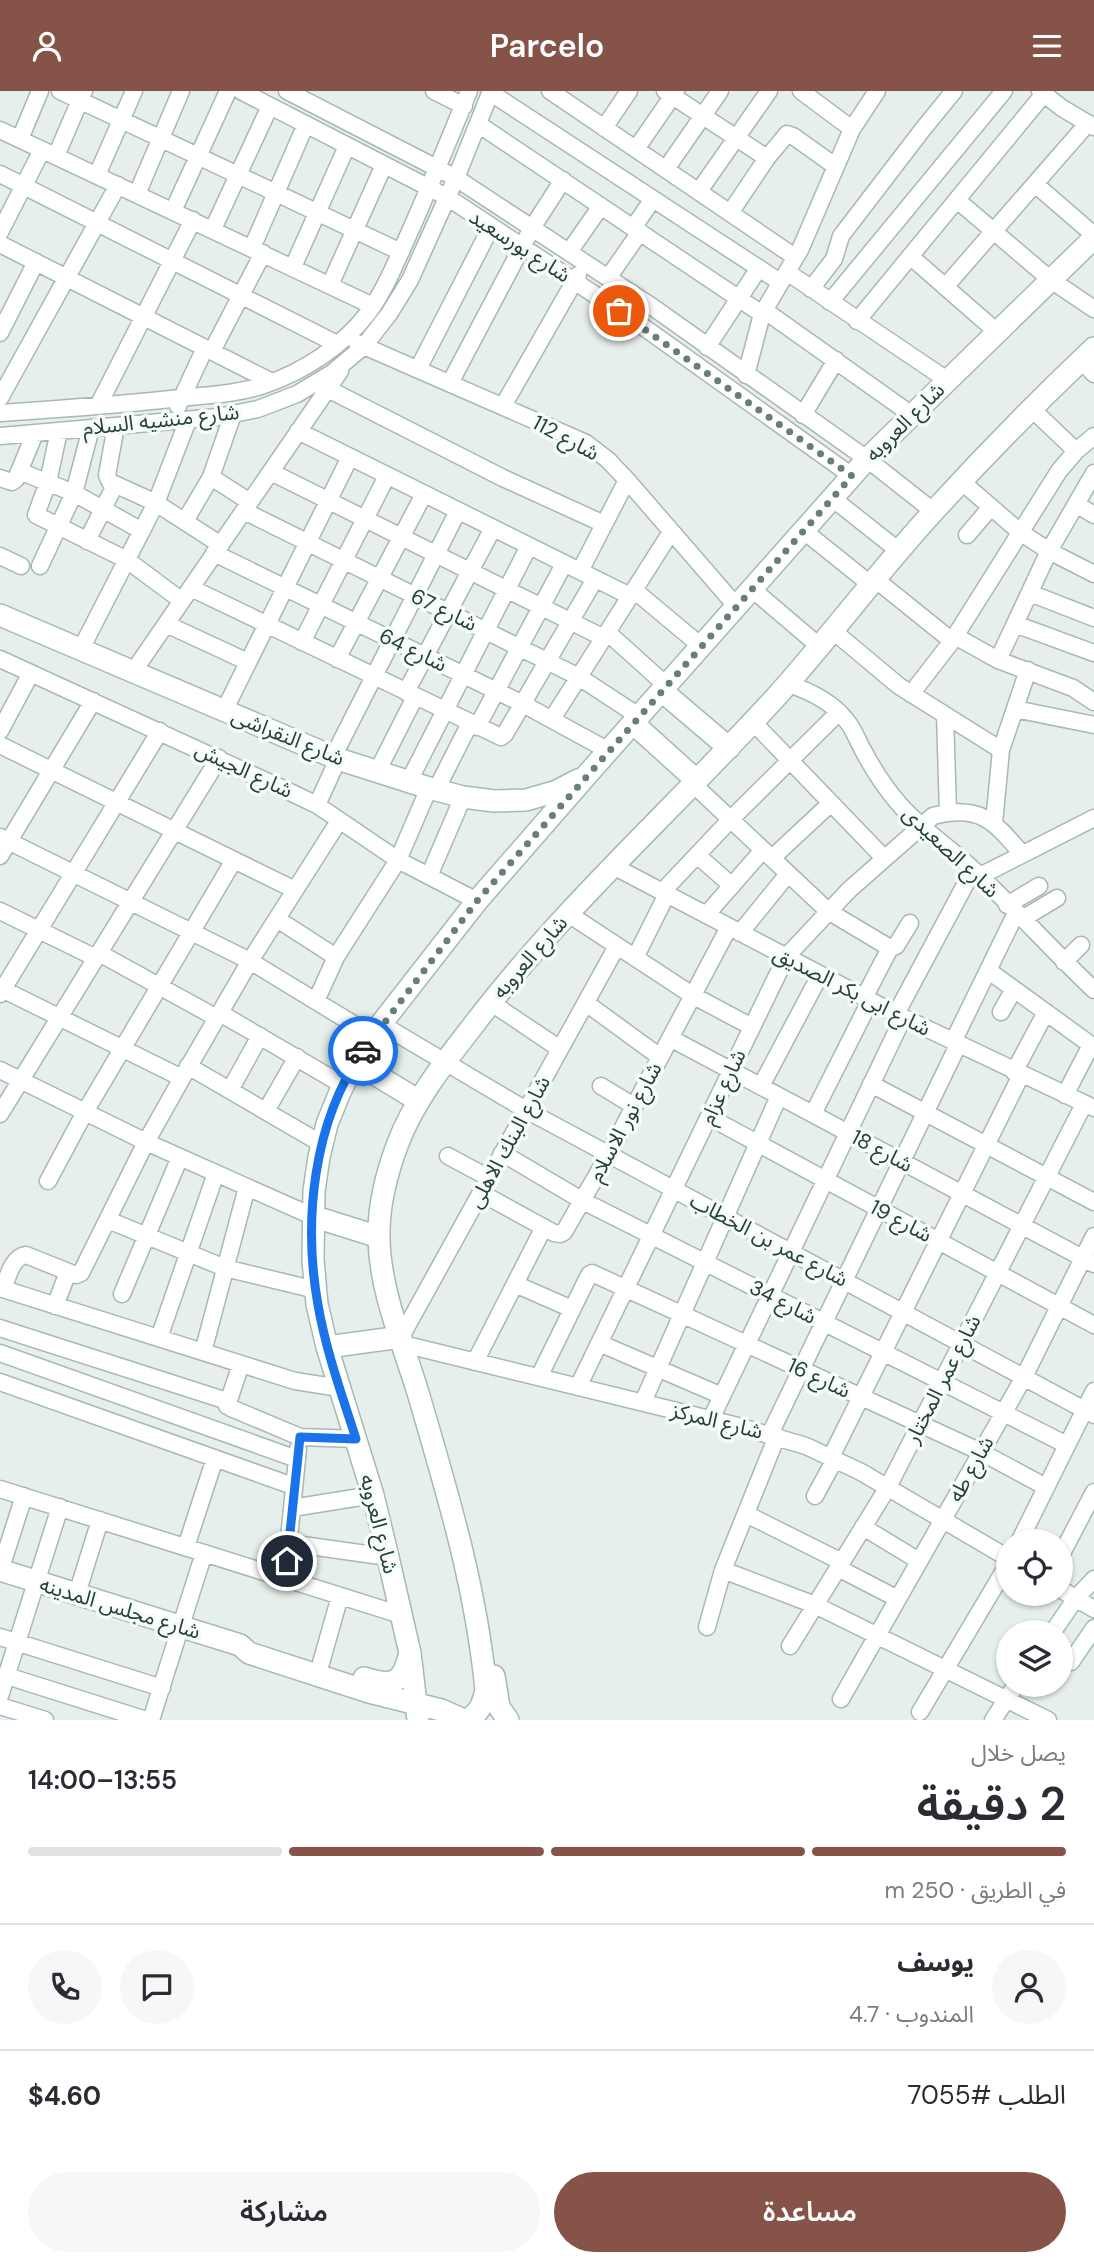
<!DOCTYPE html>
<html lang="ar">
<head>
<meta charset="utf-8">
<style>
	body { margin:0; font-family:"DM Sans","Noto Sans Arabic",sans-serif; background:#f7f7f7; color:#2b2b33; direction:rtl; height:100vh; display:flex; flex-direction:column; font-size:26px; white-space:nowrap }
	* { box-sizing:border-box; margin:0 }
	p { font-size:23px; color:#7c7c81 }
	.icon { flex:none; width:38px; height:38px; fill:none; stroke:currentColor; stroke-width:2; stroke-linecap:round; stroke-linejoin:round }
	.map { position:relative; height:1629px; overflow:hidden; direction:ltr }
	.side { display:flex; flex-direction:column; background:#fff; flex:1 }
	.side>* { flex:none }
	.controls { position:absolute; left:996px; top:1438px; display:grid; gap:14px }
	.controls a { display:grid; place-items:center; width:77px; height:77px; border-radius:50%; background:#fff; box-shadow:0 2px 5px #0004; font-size:35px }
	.pin { position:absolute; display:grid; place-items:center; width:60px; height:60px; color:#fff; margin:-30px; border:4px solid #fff; border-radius:50%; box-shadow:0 2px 7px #0007 }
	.courier { position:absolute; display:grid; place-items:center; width:70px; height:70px; margin:-35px; border:5px solid #1a73e8; border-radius:50%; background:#fff; color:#222; box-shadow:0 2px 9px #0007 }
	.head em { font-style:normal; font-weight:600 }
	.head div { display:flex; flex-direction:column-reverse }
	.head { display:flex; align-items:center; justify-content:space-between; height:119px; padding:0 28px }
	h1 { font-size:46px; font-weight:600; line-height:52px }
	.bar { display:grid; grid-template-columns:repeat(4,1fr); gap:10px 7px; align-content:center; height:84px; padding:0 28px }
	.bar i { height:9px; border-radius:5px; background:#e1e1e2 }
	.bar .selected { background:#855347 }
	.bar p { grid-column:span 4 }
	.line { display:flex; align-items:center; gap:18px; padding:0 28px; border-top:2px solid #e1e1e2 }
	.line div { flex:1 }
	.round { display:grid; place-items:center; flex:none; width:74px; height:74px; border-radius:37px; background:#f7f7f7 }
	.primary-button { display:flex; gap:14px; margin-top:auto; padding:14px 28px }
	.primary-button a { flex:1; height:80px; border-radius:42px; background:#855347; color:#fff; font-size:28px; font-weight:600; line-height:80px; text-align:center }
	.primary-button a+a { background:#f7f7f7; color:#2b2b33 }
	header { display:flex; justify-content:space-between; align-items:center; height:91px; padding:0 28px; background:#855347; color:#fff; font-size:32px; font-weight:600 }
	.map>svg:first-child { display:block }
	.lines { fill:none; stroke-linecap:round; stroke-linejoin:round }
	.street-casing { stroke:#a8b8b2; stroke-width:19 }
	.secondary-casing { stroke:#a4bbb3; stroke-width:24 }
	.street { stroke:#fff; stroke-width:16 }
	.secondary { stroke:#fff; stroke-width:21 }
	.done { stroke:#687f78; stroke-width:7; stroke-dasharray:0 12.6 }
	.route { stroke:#1a73e8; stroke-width:9 }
	.labels { text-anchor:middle; stroke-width:7; stroke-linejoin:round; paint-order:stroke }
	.street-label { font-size:21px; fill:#24423a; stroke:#f7fbf9 }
</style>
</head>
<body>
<header><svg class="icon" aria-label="menu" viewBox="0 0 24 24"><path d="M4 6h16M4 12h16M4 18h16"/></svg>Parcelo<svg class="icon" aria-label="person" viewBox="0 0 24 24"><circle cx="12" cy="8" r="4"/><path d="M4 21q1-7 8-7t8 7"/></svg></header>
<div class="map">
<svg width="1094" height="1629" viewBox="0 0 1094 1629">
	<rect width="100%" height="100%" fill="#e6efeb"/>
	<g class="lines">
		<g class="street-casing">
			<path id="street" d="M 60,0 L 401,161
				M 241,0 L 447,106 L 642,235 L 852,385
				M 287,0 L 456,87 L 532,137 L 654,217 L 867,368 L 933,420
				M 434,0 L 464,15
				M 550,0 L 795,166
				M 665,0 L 767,67
				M 801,0 L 852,38
				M 1040,0 L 1062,17 L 1094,36
				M 491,2 L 780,191
				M 478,33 L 762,223
				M 604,37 L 629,0
				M 0,39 L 373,215
				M 20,48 L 40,0
				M 636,58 L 676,0
				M 56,65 L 84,0
				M 666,78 L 720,0
				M 0,83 L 337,253
				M 97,84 L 134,0
				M 1035,93 L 1094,144
				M 699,100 L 769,0
				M 137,103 L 181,0
				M 957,109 L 1051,189 L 1094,218
				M 173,120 L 228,0
				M 730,122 L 767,67 L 787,43 L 793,45 L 835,75
				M 633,137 L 653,108
				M 213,138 L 270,15
				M 0,141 L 42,59
				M 0,153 L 272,291
				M 252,157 L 306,33
				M 569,161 L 601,115
				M 910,165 L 997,241
				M 293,176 L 347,55
				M 787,181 L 947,289
				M 608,187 L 640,141
				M 330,194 L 384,74
				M 945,196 L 1088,32
				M 811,198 L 834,168 L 841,145 L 923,38 L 954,0
				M 830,211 L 1004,0
				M 764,219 L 912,324
				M 857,230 L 1043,4
				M 0,242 L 36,171
				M 357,252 L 586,352 L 608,369 L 627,389 L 737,516
				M 707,256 L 759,177
				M 212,260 L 263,162
				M 1081,269 L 1094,283
				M 418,278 L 491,136
				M 746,284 L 762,223 L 800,159 L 852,38 L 877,0
				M 450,292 L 532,137 L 563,89
				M 328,298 L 503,387 L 604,433
				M 0,307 L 118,94
				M 98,315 L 193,129
				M 178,315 L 205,257
				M 503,315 L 578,184
				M 1032,318 L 1076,360
				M 0,322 C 60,318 120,314 180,307 C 208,304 237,303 264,294 C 303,281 343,255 368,222 C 385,199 395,173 407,147 C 429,98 449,49 469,0
				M 803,324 L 836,269
				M 116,335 L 107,384 L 110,391 L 156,412 L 221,454
				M 59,340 L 48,391 L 36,424 L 127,469 L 182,510
				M 298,340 L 630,505
				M 0,345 L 218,326 L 258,318 L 297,303 L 332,282 L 364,255 L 389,223 L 410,189 L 456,87 L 491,0
				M 19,380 L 74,402 L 142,440
				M 271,381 L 604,547
				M 211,386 L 250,411
				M 0,387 L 12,391 L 16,388 L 35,342
				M 962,391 L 1020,441 L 1049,460 L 1094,483
				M 832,407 L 899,460
				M 1076,413 L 1094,424
				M 244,420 L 579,586 L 640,626
				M 185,430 L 211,386 L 233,323
				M 804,440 L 870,493
				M 967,444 L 991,416
				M 87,450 L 115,394
				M 214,462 L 523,613 L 609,660
				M 0,465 L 21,475
				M 40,475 L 74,402 L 91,337
				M 580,480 L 627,389
				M 875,488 L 952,550
				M 191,497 L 501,646 L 505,643 L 595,488
				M 752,498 L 819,555
				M 634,499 L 701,555
				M 1030,502 L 1094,527
				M 166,533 L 248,571
				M 1015,533 L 1094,562
				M 832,539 L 899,595 L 1001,659
				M 607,541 L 667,595
				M 955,545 L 998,569 L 1073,597 L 1094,611
				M 302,551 L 387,385
				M 81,558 L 156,412 L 188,329
				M 0,568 L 292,702 L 317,714 L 398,769 L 477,810
				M 337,568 L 424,403
				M 998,569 L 1049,460 L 1094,382
				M 133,581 L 340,280
				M 788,593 C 810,600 831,610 846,629 C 854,638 858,651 864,661 C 874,680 886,698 900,714 C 924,741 955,760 980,785 C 1019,822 1055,862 1094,899
				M 406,601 L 493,437
				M 911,603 L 952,550 L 1059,380 L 1076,360 L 1094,345
				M 1015,618 L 1094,634
				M 224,620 L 350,366
				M 945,624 L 948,721
				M 552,628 L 671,441
				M 753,631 L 884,767
				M 477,636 L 564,473
				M 0,640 L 31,582
				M 0,654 L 295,799
				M 333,666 L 458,420
				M 377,681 L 415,606
				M 409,690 L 529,455
				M 693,693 L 828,820 L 890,857 L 896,855 L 910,832
				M 436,699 L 470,632
				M 317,714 L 338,668
				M 994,732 L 1001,659 L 1028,579
				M 0,746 L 250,870 L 373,945
				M 697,764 L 732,795
				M 0,765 L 93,610
				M 772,767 L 831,712
				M 613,775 L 896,923 L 1094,1017
				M 429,785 L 463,706
				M 980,785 L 1094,727
				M 662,801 L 731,728 L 839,621
				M 1007,814 L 1039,795
				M 0,820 L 96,867
				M 567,822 L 692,904 L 752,936
				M 706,824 L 763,759
				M 277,828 L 336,866
				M 1022,828 L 1057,807
				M 740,842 L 788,783
				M 99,862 L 217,927
				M 635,867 L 667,803
				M 1064,871 L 1081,854
				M 989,880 L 1091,954 L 1065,1004
				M 0,897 L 182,987
				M 0,903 L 160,640
				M 864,907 L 890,857
				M 316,910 L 336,866 L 398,769 L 429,697
				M 490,911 L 560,958
				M 586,912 L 660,966
				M 1001,921 L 1014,898
				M 220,922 L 343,994
				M 896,923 L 973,779
				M 381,933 L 526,1019 L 1094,1324
				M 670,947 L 1094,1173
				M 953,951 L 1016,822
				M 188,975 L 322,1053
				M 0,979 L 146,1051 L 312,1125
				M 1014,981 L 1046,921
				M 871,993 L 1094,1111
				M 601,995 L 634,1015
				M 761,995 L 820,884
				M 230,999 L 260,945
				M 266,1020 L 297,966
				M 0,1023 L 219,667
				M 813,1023 L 870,910
				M 709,1026 L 1094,1234
				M 502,1062 L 583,1110 L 1067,1354
				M 448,1065 L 489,1087
				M 48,1090 L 85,1021 L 234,769
				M 481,1102 L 554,1142 L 560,1143 L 564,1141 L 609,1063 L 729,836
				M 108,1129 L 225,1177 L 316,1199
				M 515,1193 L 572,1218
				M 0,1197 L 295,1290 L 340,1297
				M 3,1198 C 8,1186 12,1166 26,1164 L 76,1184 L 81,1182 L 146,1051 L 182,987 L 250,870 L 339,730
				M 122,1203 L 180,1066
				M 55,1215 L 68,1181
				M 0,1237 L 224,1309 L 231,1317 L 300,1346 L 356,1348
				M 401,1246 L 617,855
				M 159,1247 L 216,1082
				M 599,1252 L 722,1305
				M 403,1253 L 738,1335 L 806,1355 L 861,1381 L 1008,1467
				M 203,1261 L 247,1096
				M 0,1262 L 297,1368
				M 475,1271 L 544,1136
				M 539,1286 L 589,1184 L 592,1182 L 981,1361 L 1046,1396
				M 0,1291 L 293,1395
				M 578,1296 L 786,866 L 849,799 L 933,725 C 980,713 994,730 1022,763
				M 643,1311 L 779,1005
				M 227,1315 L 241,1273
				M 711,1328 L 903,927
				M 770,1343 L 958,954
				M 831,1366 L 1021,984
				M 0,1398 L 401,1524
				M 815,1405 L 835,1368
				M 292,1417 L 373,1404
				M 746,1423 L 842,1471
				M 863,1436 L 919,1470
				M 1019,1451 L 1094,1300
				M 288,1452 L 388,1466
				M 186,1456 L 215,1367
				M 1060,1466 L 1094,1401
				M 838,1477 L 898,1508
				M 723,1479 L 815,1514 L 1048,1629
				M 0,1480 L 24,1405
				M 285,1487 L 298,1358
				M 1060,1498 L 1094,1518
				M 77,1503 L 100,1429
				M 707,1536 L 723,1479 L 777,1345
				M 1052,1542 L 1076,1507 L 1094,1488
				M 0,1546 L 162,1597
				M 790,1555 L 888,1396 L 1084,1013
				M 1071,1571 L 1094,1537
				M 321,1572 L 340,1505
				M 7,1585 L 146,1629
				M 0,1605 L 60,1416
				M 841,1608 L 1024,1286 L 1094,1145
				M 0,1615 L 45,1629
				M 920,1621 L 1008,1473
				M 151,1629 L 204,1462
				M 993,1629 L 1016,1594"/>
		</g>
		<g class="secondary-casing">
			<path id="secondary" d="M 0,524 L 338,668 L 429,697 L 463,706 L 494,710 L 526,709 L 557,700 L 578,689
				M 662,600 L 729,657
				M 634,633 L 696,689
				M 355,971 L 419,1010
				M 312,1125 L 379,1146
				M 327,1256 L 401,1246
				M 0,1479 L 240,1554 L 249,1562 L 369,1601 L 441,1619 L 464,1629
				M 494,1585 L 499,1616 L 508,1629
				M 364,1587 C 394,1596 402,1593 410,1562
				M 418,1629 L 410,1562 L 388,1466 L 373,1404 L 327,1256 L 317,1213 L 313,1169 L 314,1100 L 319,1066 L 327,1033 L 340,1001 L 355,971 L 381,933 L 477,810 L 585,686 L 867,368 L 1094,147
				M 465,1629 C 479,1625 483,1612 486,1599 C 476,1496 448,1404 419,1305 C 404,1254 380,1202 379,1148 C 378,1117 387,1081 398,1052 C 414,1010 444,972 472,936 C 563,816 675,717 776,606 C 830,546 879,480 934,420 C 985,364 1039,309 1094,257"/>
		</g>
		<use href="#street" class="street"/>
		<use href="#secondary" class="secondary"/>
	</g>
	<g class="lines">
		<path class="done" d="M 363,960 L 477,810 L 852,385 L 619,220"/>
		<path class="route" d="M 287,1470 L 300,1346 L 356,1348 C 342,1304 326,1260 318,1214 C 303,1130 313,1031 363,960"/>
	</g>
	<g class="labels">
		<g class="street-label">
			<text transform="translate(520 155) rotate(33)" y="7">شارع بورسعيد</text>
			<text transform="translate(161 329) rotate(-6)" y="7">شارع منشيه السلام</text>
			<text transform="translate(905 331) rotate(-45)" y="7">شارع العروبه</text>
			<text transform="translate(566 347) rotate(28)" y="7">شارع 112</text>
			<text transform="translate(444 519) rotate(26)" y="7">شارع 67</text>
			<text transform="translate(413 559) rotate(26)" y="7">شارع 64</text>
			<text transform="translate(288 646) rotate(22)" y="7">شارع النقراشى</text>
			<text transform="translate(244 679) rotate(25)" y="7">شارع الجيش</text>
			<text transform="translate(951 761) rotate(43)" y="7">شارع الصعيدى</text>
			<text transform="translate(530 866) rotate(-49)" y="7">شارع العروبه</text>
			<text transform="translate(852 900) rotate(27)" y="7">شارع ابى بكر الصديق</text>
			<text transform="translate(723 996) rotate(-65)" y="7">شارع عزام</text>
			<text transform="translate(625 1031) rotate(-62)" y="7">شارع نور الاسلام</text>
			<text transform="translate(509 1051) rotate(-61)" y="7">شارع البنك الاهلى</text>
			<text transform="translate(882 1060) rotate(28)" y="7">شارع 18</text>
			<text transform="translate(901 1130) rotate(28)" y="7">شارع 19</text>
			<text transform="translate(769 1149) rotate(28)" y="7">شارع عمر بن الخطاب</text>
			<text transform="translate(783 1211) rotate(27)" y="7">شارع 34</text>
			<text transform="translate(819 1287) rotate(25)" y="7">شارع 16</text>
			<text transform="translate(943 1288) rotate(-63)" y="7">شارع عمر المختار</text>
			<text transform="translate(717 1330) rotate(14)" y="7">شارع المركز</text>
			<text transform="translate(971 1378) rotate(-61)" y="7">شارع طه</text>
			<text transform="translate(379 1433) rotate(76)" y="7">شارع العروبه</text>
			<text transform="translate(120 1517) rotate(17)" y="7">شارع مجلس المدينه</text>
		</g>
	</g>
</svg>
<div class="controls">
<a><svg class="icon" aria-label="locate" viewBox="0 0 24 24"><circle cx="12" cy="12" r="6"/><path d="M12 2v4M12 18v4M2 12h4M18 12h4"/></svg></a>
<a><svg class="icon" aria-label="layers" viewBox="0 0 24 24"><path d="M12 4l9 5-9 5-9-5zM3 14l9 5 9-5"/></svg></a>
</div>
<div class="pin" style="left:619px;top:220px;background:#ea580c"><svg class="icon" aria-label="bag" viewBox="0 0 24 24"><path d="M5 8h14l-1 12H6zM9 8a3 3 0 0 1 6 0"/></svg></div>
<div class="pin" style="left:287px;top:1470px;background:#1f2937"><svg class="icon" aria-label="home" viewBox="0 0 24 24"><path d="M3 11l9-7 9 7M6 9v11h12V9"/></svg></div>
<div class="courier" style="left:363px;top:960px"><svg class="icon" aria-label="car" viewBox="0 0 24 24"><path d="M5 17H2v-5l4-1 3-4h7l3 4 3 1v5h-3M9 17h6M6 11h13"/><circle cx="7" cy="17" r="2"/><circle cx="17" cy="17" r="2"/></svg></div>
</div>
<section class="side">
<div class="head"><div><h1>2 دقيقة</h1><p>يصل خلال</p></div><em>13:55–14:00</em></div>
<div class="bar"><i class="selected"></i><i class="selected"></i><i class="selected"></i><i></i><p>في الطريق · 250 m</p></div>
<div class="line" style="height:126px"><a class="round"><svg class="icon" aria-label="person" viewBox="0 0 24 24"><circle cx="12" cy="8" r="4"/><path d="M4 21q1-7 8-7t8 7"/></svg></a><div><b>يوسف</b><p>المندوب · 4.7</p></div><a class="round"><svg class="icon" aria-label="chat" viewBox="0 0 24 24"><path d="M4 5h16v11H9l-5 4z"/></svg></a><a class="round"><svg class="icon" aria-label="phone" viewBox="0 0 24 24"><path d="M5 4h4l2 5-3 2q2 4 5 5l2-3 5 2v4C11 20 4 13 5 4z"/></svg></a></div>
<div class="line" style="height:91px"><div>الطلب #7055</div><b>$4.60</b></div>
<div class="primary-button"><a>مساعدة</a><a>مشاركة</a></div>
</section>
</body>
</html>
